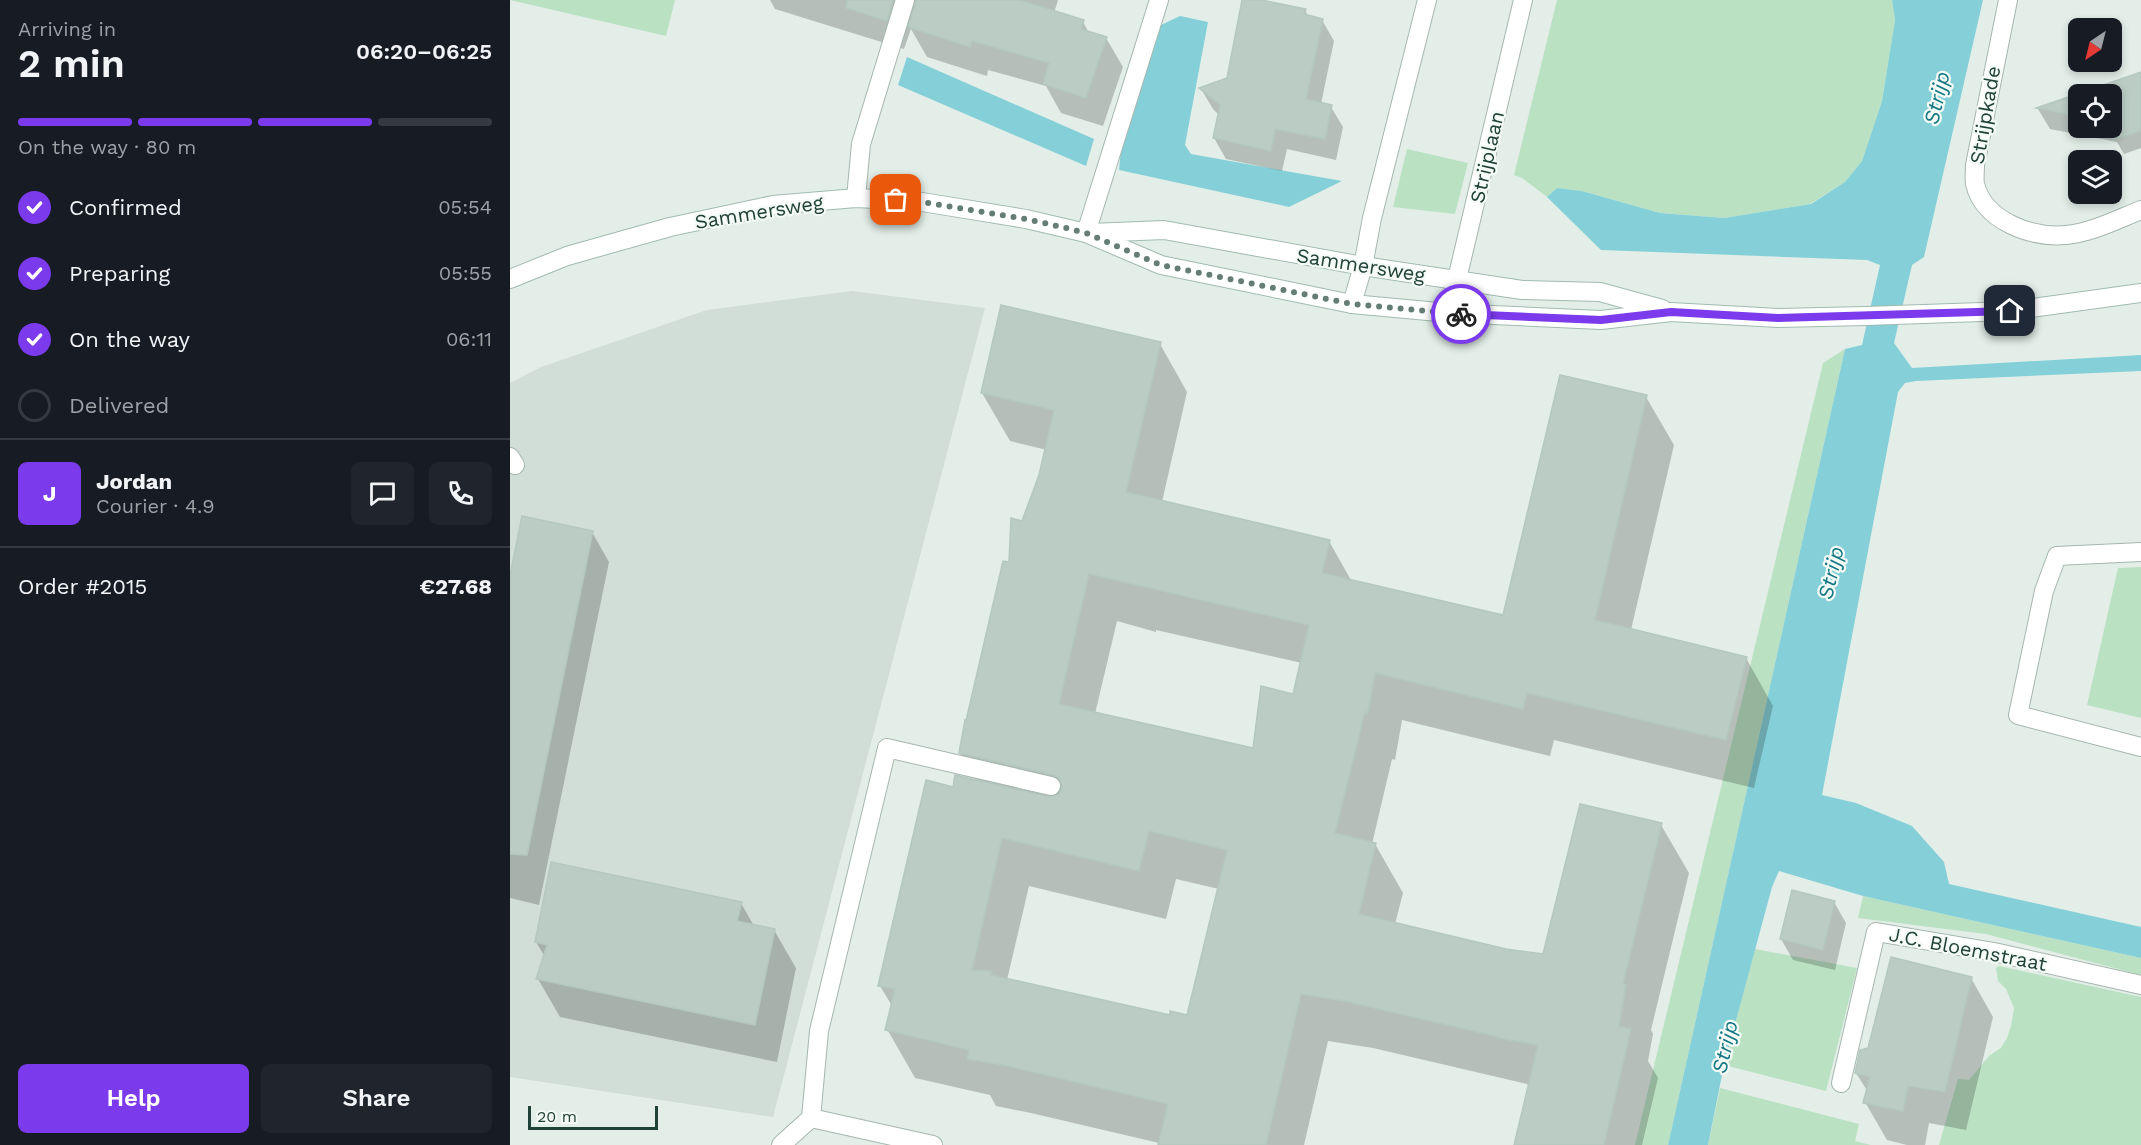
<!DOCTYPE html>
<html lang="en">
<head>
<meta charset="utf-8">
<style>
	body { margin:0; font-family:"Work Sans",sans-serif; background:#20242c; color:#f1f3f6; height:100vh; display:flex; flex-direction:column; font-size:22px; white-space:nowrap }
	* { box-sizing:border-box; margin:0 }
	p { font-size:20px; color:#9ea1a6 }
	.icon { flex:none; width:33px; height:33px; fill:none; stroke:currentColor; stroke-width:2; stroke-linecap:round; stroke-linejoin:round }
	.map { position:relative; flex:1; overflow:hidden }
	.panel { display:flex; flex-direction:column; background:#171b24; width:510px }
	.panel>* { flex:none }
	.needle { width:39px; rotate:215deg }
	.fabs { position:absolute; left:1558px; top:18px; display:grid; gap:12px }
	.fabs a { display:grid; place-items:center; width:54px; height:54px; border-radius:9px; background:#171b24; box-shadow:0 3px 9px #0003; font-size:30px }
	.scale { position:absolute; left:18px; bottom:15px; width:130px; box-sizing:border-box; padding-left:6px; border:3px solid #204137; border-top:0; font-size:16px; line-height:21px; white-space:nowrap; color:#204137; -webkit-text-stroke:4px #f4faf6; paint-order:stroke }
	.pin { position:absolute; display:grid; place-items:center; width:51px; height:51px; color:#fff; margin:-26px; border-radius:12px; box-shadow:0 3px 9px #0006 }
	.courier { position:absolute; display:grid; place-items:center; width:60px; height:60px; margin:-30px; border:4px solid #7c3aed; border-radius:50%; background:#fff; color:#222; box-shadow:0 2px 8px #0007 }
	.head em { font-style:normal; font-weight:600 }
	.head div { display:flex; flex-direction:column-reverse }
	.head { display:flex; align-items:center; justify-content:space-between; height:102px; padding:0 18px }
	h1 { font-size:39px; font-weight:600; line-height:45px }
	.bar { display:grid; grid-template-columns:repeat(4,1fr); gap:9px 6px; align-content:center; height:72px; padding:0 18px }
	.bar i { height:8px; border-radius:4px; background:#363941 }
	.bar .on { background:#7c3aed }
	.bar p { grid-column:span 4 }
	.line { display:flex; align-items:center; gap:15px; padding:0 18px; border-top:2px solid #363941 }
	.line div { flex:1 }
	.round { display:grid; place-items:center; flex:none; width:63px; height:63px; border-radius:9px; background:#20242c }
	ol { padding:0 18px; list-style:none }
	li { display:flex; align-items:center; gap:18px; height:66px }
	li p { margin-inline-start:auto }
	li .icon { padding:6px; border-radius:50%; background:#7c3aed; color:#fff; stroke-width:4 }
	li:last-child { color:#9ea1a6 }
	li i { width:33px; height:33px; border:3px solid #363941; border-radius:50% }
	.button { display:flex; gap:12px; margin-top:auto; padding:12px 18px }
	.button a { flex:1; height:69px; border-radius:9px; background:#7c3aed; color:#fff; font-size:24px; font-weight:600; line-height:69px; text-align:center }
	.button a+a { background:#20242c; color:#f1f3f6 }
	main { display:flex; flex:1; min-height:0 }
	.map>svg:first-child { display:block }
	.built { fill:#d1ded7 }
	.green { fill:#b9e1c2 }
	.water { fill:#85d0d8 }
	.shadow { fill:#0003; fill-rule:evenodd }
	.building { fill:#baccc4; stroke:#b4c8bf; stroke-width:1.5; fill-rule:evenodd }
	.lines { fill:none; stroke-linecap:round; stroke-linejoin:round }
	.lane-casing { stroke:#a5b7af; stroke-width:20 }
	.street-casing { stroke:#a5b7af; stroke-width:20 }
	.secondary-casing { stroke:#a0bbb0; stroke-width:20 }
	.lane { stroke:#fff; stroke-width:18 }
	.street { stroke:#fff; stroke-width:18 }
	.secondary { stroke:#fff; stroke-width:18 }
	.done { stroke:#647e75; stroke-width:6; stroke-dasharray:0 10.8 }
	.route { stroke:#7c3aed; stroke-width:8 }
	.labels { text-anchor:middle; stroke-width:4.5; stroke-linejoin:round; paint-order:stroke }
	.street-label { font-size:20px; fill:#204137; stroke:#f4faf6 }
	.water-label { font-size:21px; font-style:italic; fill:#147784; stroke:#f4faf6 }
</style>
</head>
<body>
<main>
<section class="panel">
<div class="head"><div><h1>2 min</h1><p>Arriving in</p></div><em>06:20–06:25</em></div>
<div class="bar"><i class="on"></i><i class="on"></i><i class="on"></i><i></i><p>On the way · 80 m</p></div>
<ol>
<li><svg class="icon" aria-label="check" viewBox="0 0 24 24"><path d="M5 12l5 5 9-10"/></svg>Confirmed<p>05:54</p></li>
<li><svg class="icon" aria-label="check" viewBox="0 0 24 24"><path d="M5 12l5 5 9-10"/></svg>Preparing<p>05:55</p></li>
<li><svg class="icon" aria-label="check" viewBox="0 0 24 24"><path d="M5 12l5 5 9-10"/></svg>On the way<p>06:11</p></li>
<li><i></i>Delivered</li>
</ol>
<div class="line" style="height:108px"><b class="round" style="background:#7c3aed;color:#fff">J</b><div><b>Jordan</b><p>Courier · 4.9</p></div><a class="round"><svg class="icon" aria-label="chat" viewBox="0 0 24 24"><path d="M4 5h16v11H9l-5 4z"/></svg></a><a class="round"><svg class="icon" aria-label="phone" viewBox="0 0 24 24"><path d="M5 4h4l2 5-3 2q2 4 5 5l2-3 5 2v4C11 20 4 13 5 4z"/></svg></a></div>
<div class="line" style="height:78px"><div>Order #2015</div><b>€27.68</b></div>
<div class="button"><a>Help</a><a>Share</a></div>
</section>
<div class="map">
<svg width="1631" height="1145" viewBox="0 0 1631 1145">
	<rect width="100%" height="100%" fill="#e3eee8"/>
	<path class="built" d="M 342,291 L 475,308 L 263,1117 L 0,1077 L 0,383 L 31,367 L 197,310 Z"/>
	<path class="green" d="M 0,0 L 165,0 L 156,36 Z
		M 1047,0 L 1382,0 L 1385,20 L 1372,101 L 1352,161 L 1335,182 L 1300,204 L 1214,218 L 1150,213 L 1072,191 L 1047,188 L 1037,197 L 1012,178 L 1004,175 Z
		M 897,149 L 958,163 L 945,214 L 883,207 Z
		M 1335,349 L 1158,1145 L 1125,1145 L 1313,363 Z
		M 1631,567 L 1631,718 L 1577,705 L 1608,568 Z
		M 1353,896 L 1631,958 L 1631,975 L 1476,934 L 1348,918 Z
		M 1245,949 L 1347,968 L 1316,1091 L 1214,1065 Z
		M 1489,966 L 1631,997 L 1631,1145 L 1429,1145 L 1448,1079 L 1459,1080 L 1479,1056 L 1491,1048 L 1497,1038 L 1501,1026 L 1504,1008 L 1496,989 L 1488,981 L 1486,968 Z
		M 1210,1088 L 1349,1124 L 1345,1141 L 1361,1145 L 1198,1145 Z"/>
	<path class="water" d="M 1382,0 L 1473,0 L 1414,257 L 1402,265 L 1384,343 L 1402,368 L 1631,355 L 1631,371 L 1406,381 L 1395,383 L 1388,392 L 1312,795 L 1346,803 L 1402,826 L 1434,862 L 1439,884 L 1631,927 L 1631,958 L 1353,896 L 1269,871 L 1262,887 L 1214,1065 L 1198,1145 L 1158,1145 L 1335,349 L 1352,345 L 1370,265 L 1357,260 L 1091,250 L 1037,197 L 1047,188 L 1072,191 L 1150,213 L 1214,218 L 1301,204 L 1335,182 L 1352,161 L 1372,101 L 1385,20 Z
		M 670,16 L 698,22 L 675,145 L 681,154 L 832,181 L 779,207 L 609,170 L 611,149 L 651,25 Z
		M 397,57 L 584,139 L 576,166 L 388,85 Z"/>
	<path class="shadow" d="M 260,0 L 548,0 L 544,13 L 573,22 L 579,33 L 596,38 L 613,67 L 593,126 L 551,113 L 536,86 L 478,70 L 477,76 L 417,57 L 401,29 L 394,49 L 265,9 Z
		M 734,0 L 745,0 L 795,10 L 798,16 L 812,20 L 824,41 L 811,104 L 821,107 L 833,127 L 826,160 L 777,149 L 772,171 L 716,159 L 704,138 L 709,115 L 703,109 L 691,89 L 719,79 Z
		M 1631,73 L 1631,148 L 1614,154 L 1607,142 L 1540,129 L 1528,109 L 1569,95 L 1569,128 L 1602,128 L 1602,94 L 1570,94 Z
		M 650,344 L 677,392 L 652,502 L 819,541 L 842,582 L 995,617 L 1136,397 L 1164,445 L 1121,630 L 1236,658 L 1263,706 L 1244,788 L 1044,740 L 1040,756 L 892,720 L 885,760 L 882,759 L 862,844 L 865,844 L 893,893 L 885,924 L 996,951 L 1034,955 L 1151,825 L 1179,873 L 1141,1030 L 1143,1034 L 1138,1061 L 1148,1078 L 1132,1145 L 1006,1145 L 1020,1086 L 1017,1084 L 863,1048 L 818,1041 L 794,1145 L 649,1145 L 649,1143 L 521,1113 L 486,1106 L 480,1095 L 405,1078 L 377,1029 L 382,1006 L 370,986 L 444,788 L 467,782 L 450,753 L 500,563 L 513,523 L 531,476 L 537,450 L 500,441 L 472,393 ZM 607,621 L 646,632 L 646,630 L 792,663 L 785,696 L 744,750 L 585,714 ZM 666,879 L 709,889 L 678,1016 L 661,1017 L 497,980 L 519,886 L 656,919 Z
		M 82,532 L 99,562 L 29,905 L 0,898 L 0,584 Z
		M 1324,902 L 1336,923 L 1325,970 L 1283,960 L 1271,939 Z
		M 231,903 L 244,926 L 264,930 L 286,968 L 267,1062 L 50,1017 L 28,979 L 35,957 L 26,942 Z
		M 1461,978 L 1483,1017 L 1456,1130 L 1419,1123 L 1415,1145 L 1397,1145 L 1377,1140 L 1355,1102 L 1358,1092 L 1346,1073 L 1359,1049 Z"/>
	<path class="building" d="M 337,0 L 383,0 L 377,21 L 336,8 Z
		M 406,0 L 510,0 L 574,20 L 571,29 L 597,37 L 576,98 L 533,84 L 539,63 L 462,41 L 460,47 L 398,27 Z
		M 732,0 L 751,0 L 796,9 L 794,14 L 813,19 L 796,99 L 822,105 L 815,139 L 765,129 L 761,151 L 703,138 L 710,105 L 689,88 L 717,78 Z
		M 1631,72 L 1631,131 L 1603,140 L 1599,128 L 1602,128 L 1602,94 L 1569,94 L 1569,116 L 1526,108 Z
		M 491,305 L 651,342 L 616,492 L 820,540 L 812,573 L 993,615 L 1050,375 L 1137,395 L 1085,620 L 1237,657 L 1216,740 L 1017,693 L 1013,709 L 865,673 L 858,713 L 855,712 L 825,833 L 866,843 L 849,914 L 996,949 L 1033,954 L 1070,804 L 1152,823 L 1113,984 L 1116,985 L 1109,1026 L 1121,1029 L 1094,1145 L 1004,1145 L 1028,1045 L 988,1038 L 989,1037 L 834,1001 L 791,994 L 756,1145 L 648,1145 L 658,1104 L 493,1065 L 457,1059 L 459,1050 L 375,1030 L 385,989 L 368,986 L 416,780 L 443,787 L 445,775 L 539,797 L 549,794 L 552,788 L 549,778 L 544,775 L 449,753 L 455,720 L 456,721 L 493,561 L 499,562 L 501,518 L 512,521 L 529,475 L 544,410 L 471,393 ZM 579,574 L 799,625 L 783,694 L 751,686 L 743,748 L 549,704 ZM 639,831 L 717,850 L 677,1015 L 660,1011 L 660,1015 L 481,975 L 482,971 L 462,970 L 492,838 L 629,871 Z
		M 12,516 L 83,531 L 17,855 L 0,854 L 0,576 Z
		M 41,862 L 232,902 L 227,921 L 265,929 L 245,1025 L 26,979 L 37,945 L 25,942 Z
		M 1282,890 L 1325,901 L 1313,950 L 1270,939 Z
		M 1381,957 L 1462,977 L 1435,1092 L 1398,1086 L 1393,1111 L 1353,1103 L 1360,1077 L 1345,1073 L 1350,1050 L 1358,1048 Z"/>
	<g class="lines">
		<g class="lane-casing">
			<path id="lane" d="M 346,198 L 351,144 L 395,0
				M 0,457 L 5,465
				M 1331,1083 L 1366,932 L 1484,952 L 1631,985
				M 301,1118 L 309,1031 L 377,748 L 541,786
				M 301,1118 L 423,1145
				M 271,1145 L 301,1118"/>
		</g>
		<g class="street-casing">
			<path id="street" d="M 1498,0 L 1465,165 C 1465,171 1464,179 1465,184 C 1474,221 1521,238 1556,235 C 1581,233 1608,219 1631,210
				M 576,233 L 649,0
				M 842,304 L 853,266 L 862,218 L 917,0
				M 939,313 L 1013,0
				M 1631,552 L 1547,556 L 1534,591 L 1508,715 L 1631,747"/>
		</g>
		<g class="secondary-casing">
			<path id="secondary" d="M 581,233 L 654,230 L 853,266 L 1012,290 L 1090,292 L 1152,309
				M 0,279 L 57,256 L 160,227 L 263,205 L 346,198 L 406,201 L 516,219 L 576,233 L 651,265 L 842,304 L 939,313 L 1091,320 L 1161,312 L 1268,318 L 1356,316 L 1500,311 L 1631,293"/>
		</g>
		<use href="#lane" class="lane"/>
		<use href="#street" class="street"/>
		<use href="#secondary" class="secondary"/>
	</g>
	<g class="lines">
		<path class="done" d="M 386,200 L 406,201 L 516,219 L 556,228 L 576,233 L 651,265 L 842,304 L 951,314"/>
		<path class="route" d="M 951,314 L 1091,320 L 1161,312 L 1268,318 L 1500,311"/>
	</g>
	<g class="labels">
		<g class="street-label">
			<text transform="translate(1475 115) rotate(-80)" y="7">Strijpkade</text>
			<text transform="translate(977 157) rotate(-77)" y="7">Strijplaan</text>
			<text transform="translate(249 212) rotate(-9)" y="7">Sammersweg</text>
			<text transform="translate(851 265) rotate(9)" y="7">Sammersweg</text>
			<text transform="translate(1458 949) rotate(11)" y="7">J.C. Bloemstraat</text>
		</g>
		<g class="water-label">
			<text transform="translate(1427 98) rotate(-77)" y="7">Strijp</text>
			<text transform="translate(1321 573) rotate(-77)" y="7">Strijp</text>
			<text transform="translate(1215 1047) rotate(-77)" y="7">Strijp</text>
		</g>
	</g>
</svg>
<div class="fabs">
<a><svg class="needle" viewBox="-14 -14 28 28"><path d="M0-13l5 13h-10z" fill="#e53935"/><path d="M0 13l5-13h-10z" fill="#9ea1a6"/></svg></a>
<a><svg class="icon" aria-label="locate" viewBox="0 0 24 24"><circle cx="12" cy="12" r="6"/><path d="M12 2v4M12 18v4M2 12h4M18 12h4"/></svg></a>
<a><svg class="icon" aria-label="layers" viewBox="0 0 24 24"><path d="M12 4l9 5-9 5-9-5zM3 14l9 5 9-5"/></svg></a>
</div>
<div class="scale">20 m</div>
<div class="pin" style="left:386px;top:200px;background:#ea580c"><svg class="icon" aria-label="bag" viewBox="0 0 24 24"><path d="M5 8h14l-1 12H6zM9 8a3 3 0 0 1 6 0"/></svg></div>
<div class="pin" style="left:1500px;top:311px;background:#1f2937"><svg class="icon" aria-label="home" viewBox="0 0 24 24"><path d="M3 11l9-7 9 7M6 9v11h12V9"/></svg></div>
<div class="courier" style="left:951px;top:314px"><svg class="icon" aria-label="bike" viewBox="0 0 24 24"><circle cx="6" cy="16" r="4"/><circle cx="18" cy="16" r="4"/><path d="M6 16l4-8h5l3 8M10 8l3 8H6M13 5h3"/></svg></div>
</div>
</main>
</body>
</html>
